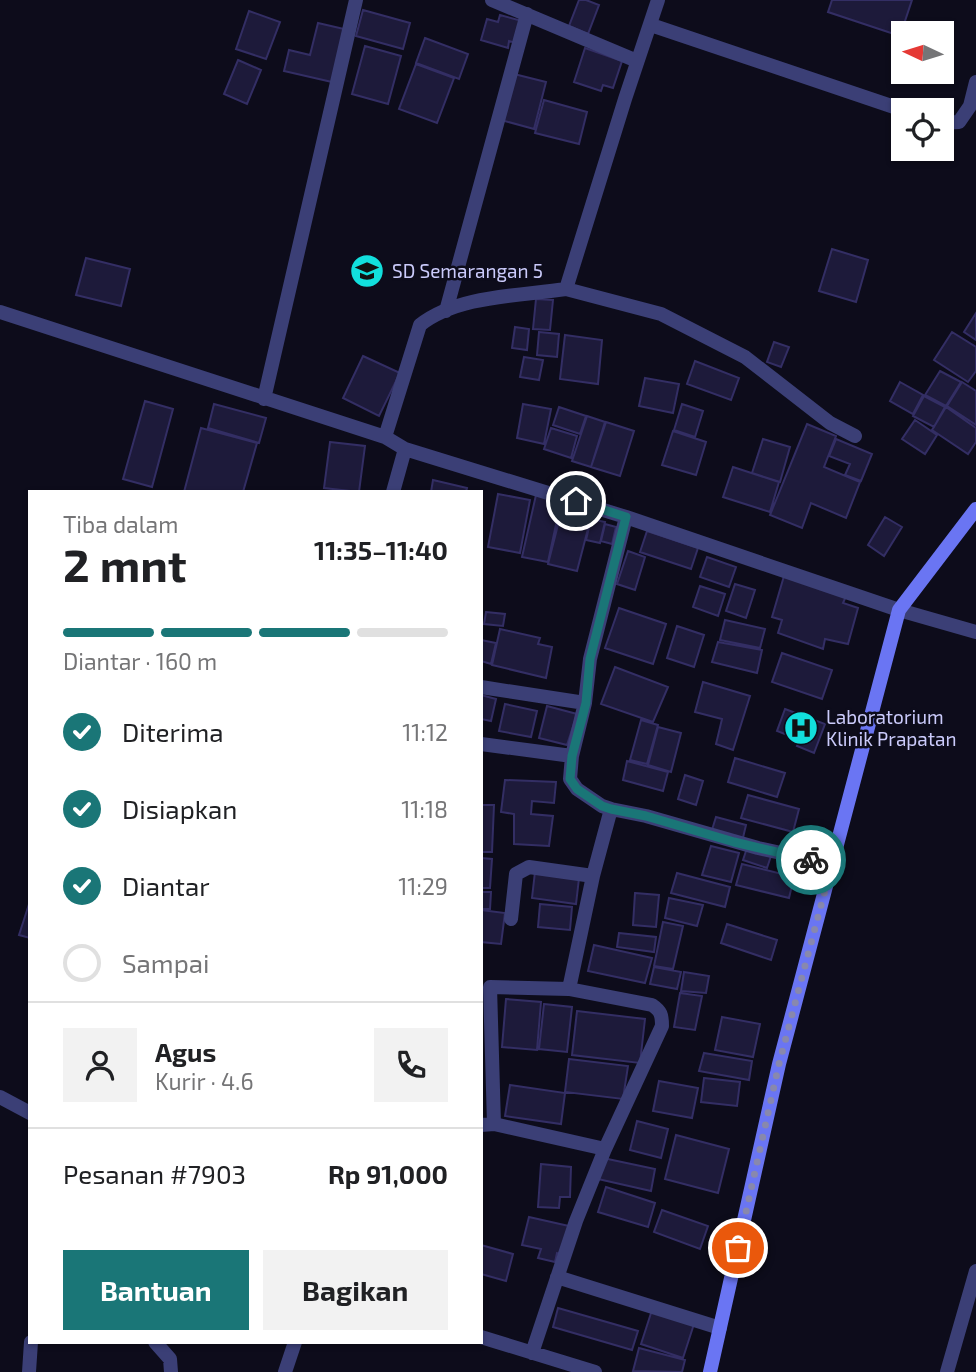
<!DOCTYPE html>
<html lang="id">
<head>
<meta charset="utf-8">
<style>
	body { margin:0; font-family:"Exo 2",sans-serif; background:#f2f2f2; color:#202124; height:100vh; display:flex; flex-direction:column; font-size:26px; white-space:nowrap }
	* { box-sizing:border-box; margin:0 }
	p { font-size:23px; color:#757577 }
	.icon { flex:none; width:38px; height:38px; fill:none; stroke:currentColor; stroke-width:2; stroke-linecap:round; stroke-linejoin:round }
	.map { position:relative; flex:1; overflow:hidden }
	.side { position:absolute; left:28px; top:490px; width:455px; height:854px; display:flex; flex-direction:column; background:#fff; border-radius:0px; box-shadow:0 2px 5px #0004 }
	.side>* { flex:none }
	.needle { width:46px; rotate:274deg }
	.fabs { position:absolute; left:891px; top:21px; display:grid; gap:14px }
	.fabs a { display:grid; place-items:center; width:63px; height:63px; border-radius:0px; background:#fff; box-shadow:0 2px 5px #0004; font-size:35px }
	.pin { position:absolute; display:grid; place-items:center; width:60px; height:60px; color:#fff; margin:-30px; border:4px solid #fff; border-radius:50%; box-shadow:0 2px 7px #0007 }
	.courier { position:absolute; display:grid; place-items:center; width:70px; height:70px; margin:-35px; border:5px solid #1a7677; border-radius:50%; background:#fff; color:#222; box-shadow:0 2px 9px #0007 }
	.summary em { font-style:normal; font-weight:700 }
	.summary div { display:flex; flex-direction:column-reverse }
	.summary { display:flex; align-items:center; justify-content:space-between; height:119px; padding:0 35px }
	h1 { font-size:46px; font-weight:700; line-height:52px }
	.bar { display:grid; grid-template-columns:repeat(4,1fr); gap:10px 7px; align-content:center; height:84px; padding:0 35px }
	.bar i { height:9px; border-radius:5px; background:#e0e0e0 }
	.bar .active { background:#1a7677 }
	.bar p { grid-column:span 4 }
	.line { display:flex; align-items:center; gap:18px; padding:0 35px; border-top:2px solid #e0e0e0 }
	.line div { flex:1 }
	.round { display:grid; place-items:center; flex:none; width:74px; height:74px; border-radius:0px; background:#f2f2f2 }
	ol { padding:0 35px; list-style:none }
	li { display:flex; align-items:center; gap:21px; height:77px }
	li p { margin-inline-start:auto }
	li .icon { padding:7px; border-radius:50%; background:#1a7677; color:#fff; stroke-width:4 }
	li:last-child { color:#757577 }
	li i { width:38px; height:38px; border:4px solid #e0e0e0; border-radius:50% }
	.cta { display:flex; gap:14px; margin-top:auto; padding:14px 35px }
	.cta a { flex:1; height:80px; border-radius:0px; background:#1a7677; color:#fff; font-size:28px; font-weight:700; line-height:80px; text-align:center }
	.cta a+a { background:#f2f2f2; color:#202124 }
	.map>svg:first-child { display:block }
	.building { fill:#1d1a3a; stroke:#332e64; stroke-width:2 }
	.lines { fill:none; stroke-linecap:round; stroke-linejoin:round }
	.minor { stroke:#3b3f76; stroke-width:14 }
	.secondary { stroke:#6a75f3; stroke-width:14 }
	.done { stroke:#8888ad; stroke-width:7; stroke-dasharray:0 12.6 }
	.route { stroke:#1a7677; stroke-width:9 }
	.labels { text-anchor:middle; stroke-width:5; stroke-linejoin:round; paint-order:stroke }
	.poi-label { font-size:19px; fill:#cbcbfb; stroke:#0d0c1b; text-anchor:start }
</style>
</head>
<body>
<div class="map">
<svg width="976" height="1372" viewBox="0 0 976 1372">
	<rect width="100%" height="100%" fill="#0d0c1b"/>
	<path class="building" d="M 579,0 L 586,0 L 599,5 L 588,34 L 569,26 Z
		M 832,0 L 912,0 L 900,36 L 828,12 Z
		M 363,10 L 410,23 L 403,49 L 356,36 Z
		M 249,11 L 280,22 L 266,59 L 236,49 Z
		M 500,15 L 522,21 L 516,43 L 509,41 L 508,48 L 481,40 L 487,19 L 498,22 Z
		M 318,23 L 344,29 L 332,82 L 284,71 L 289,50 L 310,55 Z
		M 425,38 L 468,54 L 459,79 L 416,63 Z
		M 365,46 L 401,56 L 388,104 L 352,94 Z
		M 585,48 L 622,61 L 613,88 L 603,85 L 601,91 L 574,82 Z
		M 238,60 L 261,70 L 247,104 L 224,94 Z
		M 416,64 L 454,78 L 437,123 L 399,109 Z
		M 514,74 L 546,82 L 534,129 L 501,120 Z
		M 544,100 L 587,112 L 579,144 L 535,133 Z
		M 832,249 L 868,260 L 856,302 L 819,291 Z
		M 86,258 L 130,269 L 121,306 L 76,295 Z
		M 536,299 L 553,300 L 550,330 L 533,329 Z
		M 976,313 L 976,340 L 964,332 Z
		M 515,327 L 529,329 L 527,350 L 512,348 Z
		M 539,332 L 559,334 L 557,357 L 537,355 Z
		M 952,332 L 976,347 L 976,371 L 968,382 L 934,360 Z
		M 565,335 L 602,340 L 598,384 L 560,379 Z
		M 774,342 L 789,347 L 781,367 L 767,362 Z
		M 363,356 L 400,373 L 379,416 L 343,398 Z
		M 524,357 L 543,360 L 539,380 L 520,377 Z
		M 695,361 L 739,378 L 731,400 L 687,384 Z
		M 940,371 L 961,382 L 946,406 L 925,395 Z
		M 645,378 L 679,384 L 673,413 L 639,406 Z
		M 900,382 L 923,395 L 913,414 L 890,401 Z
		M 962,382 L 976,391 L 976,425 L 947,406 Z
		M 924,396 L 945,407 L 934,427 L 913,416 Z
		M 145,401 L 173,409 L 152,487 L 123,479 Z
		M 214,404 L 266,418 L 259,443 L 208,428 Z
		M 523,404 L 551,409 L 544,444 L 517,438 Z
		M 682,404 L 703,411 L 695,437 L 674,430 Z
		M 559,407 L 586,416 L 580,434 L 553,425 Z
		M 946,407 L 976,428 L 976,442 L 968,454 L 932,430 Z
		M 587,416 L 605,422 L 591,467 L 572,461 Z
		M 915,420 L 937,435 L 925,454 L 902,439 Z
		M 606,422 L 634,431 L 620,476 L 591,467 Z
		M 807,424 L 836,436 L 824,467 L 860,482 L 846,518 L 811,503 L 802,528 L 770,515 Z
		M 201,428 L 257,443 L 243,492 L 184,492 Z
		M 551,428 L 577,436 L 571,458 L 544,449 Z
		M 673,431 L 706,442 L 696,475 L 662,465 Z
		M 763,439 L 790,447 L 780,482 L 752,473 Z
		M 836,439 L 872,454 L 861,481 L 845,475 L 850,464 L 829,456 Z
		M 330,442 L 365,446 L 359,492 L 324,488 Z
		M 733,467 L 779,482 L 770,512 L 723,497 Z
		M 433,480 L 467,488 L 466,492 L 431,492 Z
		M 498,494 L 530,500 L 520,553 L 488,547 Z
		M 536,495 L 561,501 L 548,562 L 522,557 Z
		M 561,513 L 590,521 L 577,571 L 548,564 Z
		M 885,517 L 902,527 L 884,556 L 868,545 Z
		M 591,519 L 605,522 L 600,543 L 586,540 Z
		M 605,524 L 616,527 L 612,544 L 601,541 Z
		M 647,531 L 698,548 L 691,569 L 640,552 Z
		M 628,551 L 645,557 L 635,590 L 617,584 Z
		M 707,557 L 736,567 L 729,587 L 700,577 Z
		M 784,576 L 847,594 L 843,603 L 858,608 L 848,644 L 825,639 L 823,649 L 778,633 L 782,620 L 772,617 Z
		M 735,584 L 755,590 L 746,618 L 726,611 Z
		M 700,586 L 725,594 L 718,616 L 693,607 Z
		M 619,608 L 666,624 L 653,664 L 605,648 Z
		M 486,612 L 505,614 L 503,626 L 484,624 Z
		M 725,620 L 765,629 L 760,648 L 720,640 Z
		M 677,626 L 704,635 L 694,667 L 667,658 Z
		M 500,629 L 540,638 L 538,644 L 552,647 L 546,678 L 492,665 Z
		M 481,640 L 496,643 L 491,664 L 481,661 Z
		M 718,642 L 762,650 L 757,673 L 712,662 Z
		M 782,653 L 832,670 L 822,699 L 772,682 Z
		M 615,667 L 668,687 L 653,722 L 601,704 Z
		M 703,682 L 750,696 L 733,750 L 716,744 L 722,719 L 695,712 Z
		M 481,695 L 496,699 L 491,721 L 481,719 Z
		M 505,704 L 537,711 L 531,737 L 499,731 Z
		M 547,706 L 577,714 L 567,745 L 539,738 Z
		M 785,709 L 825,724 L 814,753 L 797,746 L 800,740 L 777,731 Z
		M 641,720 L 658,725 L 647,764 L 630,760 Z
		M 658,727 L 681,733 L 671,772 L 648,765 Z
		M 735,758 L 785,773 L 777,797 L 728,782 Z
		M 627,761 L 668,772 L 663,791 L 623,780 Z
		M 685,775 L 703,781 L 696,805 L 678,799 Z
		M 505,780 L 556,782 L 554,803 L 532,801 L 531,814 L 553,816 L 549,846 L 514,844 L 514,814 L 501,812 Z
		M 748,795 L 799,809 L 793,832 L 741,818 Z
		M 481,805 L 494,805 L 492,852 L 481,852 Z
		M 716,817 L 746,825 L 742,842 L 711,833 Z
		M 711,846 L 739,853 L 731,882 L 702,875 Z
		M 747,848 L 771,856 L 767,868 L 743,860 Z
		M 481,858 L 492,859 L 490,888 L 481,888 Z
		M 742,864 L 794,877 L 789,898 L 736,885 Z
		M 535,872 L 579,878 L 576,904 L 532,898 Z
		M 677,873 L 730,887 L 725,907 L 671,893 Z
		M 481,892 L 491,892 L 490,909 L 481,909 Z
		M 635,893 L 659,895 L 656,927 L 633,925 Z
		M 669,898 L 703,905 L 697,926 L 665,918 Z
		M 30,901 L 30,938 L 19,935 Z
		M 540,904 L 572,907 L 570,930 L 538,927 Z
		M 481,910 L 505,913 L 501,944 L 481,942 Z
		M 663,922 L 683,926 L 673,969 L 654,966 Z
		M 727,924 L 777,940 L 771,960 L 721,943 Z
		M 619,933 L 656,937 L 654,952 L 617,947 Z
		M 594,945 L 652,958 L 645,983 L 588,971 Z
		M 654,967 L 681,972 L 677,989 L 650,984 Z
		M 684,972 L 709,976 L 706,993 L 681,991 Z
		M 680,993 L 702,996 L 695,1030 L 674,1027 Z
		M 506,999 L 541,1002 L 537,1050 L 502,1047 Z
		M 544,1004 L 572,1007 L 567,1052 L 539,1049 Z
		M 577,1011 L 645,1019 L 640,1063 L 572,1055 Z
		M 722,1017 L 760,1024 L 753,1057 L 715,1050 Z
		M 704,1053 L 752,1061 L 749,1080 L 699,1071 Z
		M 569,1059 L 628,1066 L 623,1099 L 565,1092 Z
		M 704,1078 L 740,1082 L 737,1106 L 701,1102 Z
		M 659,1081 L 698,1088 L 692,1118 L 653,1111 Z
		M 510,1085 L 565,1093 L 561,1124 L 505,1116 Z
		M 637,1121 L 668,1129 L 661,1158 L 630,1150 Z
		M 676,1135 L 729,1149 L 718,1193 L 665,1179 Z
		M 603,1158 L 655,1169 L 651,1191 L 598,1179 Z
		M 541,1164 L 571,1167 L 570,1197 L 560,1197 L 559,1208 L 538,1207 Z
		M 606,1187 L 655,1203 L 648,1227 L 598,1212 Z
		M 662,1210 L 708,1226 L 700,1249 L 654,1232 Z
		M 529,1217 L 569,1226 L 562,1255 L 557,1253 L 555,1262 L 538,1258 L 541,1249 L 522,1245 Z
		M 481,1245 L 513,1254 L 506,1281 L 481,1274 Z
		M 558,1308 L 638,1331 L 632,1350 L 553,1327 Z
		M 652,1310 L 694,1324 L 683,1358 L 641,1344 Z
		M 639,1348 L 685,1360 L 682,1372 L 633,1371 Z"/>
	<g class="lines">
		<path class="minor" d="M 492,0 L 637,61
			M 651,25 L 903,110
			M 942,123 L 959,122 L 970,106 L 976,82
			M 566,289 L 661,314 L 745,357 L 830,423 L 855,436
			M 446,311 L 527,14
			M 0,312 L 385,437 L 405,449 L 626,517 L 899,610 L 976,632
			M 264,399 L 356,0
			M 385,437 L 420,325 C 458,295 520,296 566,289 L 625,99 L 658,0
			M 393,492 L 405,449
			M 481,687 L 585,703
			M 481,744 L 572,756
			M 611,809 L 646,816 L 758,848 L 832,864
			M 511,919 L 516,874 L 529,867 L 593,876
			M 569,989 L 593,876 L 611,809 L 602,806 L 577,789 L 570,779 L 572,756 L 585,703 L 590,659 L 626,517
			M 0,1097 L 30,1113
			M 494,1124 L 490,987 L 569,989 L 652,1005 C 661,1011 662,1015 662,1026 L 605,1149 L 576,1221 L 532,1353
			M 481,1125 L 494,1124 L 605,1149
			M 557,1277 L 720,1328
			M 481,1337 L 595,1372
			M 155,1342 L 170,1359 L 171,1372
			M 29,1372 L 31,1342
			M 285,1372 L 295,1342
			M 947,1372 L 976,1271"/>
		<path class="secondary" d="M 710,1372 L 779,1064 L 899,610 L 976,509"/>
	</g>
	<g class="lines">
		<path class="done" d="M 738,1248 L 779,1064 L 832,864 L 811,860"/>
		<path class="route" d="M 576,501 L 626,517 L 590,659 L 586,703 L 572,756 L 570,779 L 577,789 L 602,806 L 611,809 L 646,816 L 734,842 L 811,860"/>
	</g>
	<defs>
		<g id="school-disc" transform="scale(1.75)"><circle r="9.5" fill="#12dfdd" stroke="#0d0c1b"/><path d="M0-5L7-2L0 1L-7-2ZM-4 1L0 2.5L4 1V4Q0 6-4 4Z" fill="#111"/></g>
		<g id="hospital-disc" transform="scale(1.75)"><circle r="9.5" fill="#12dfdd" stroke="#0d0c1b"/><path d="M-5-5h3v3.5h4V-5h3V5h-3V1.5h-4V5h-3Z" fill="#111"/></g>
	</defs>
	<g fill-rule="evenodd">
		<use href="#school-disc" x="367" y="271"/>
		<use href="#hospital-disc" x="801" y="728"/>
	</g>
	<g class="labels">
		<g class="poi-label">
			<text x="392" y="278">SD Semarangan 5</text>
			<text x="826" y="724">Laboratorium<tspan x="826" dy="22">Klinik Prapatan</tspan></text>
		</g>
	</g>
</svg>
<div class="fabs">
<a><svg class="needle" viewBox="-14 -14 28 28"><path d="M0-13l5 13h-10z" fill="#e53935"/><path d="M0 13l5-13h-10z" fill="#757577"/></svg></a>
<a><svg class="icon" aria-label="locate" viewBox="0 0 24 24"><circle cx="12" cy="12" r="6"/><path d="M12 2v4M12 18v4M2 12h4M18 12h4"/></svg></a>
</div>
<div class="pin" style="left:738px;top:1248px;background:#ea580c"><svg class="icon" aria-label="bag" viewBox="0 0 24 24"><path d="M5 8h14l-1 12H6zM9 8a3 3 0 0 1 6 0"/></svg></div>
<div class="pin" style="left:576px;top:501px;background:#1f2937"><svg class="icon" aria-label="home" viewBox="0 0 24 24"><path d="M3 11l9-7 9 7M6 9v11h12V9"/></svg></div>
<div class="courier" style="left:811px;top:860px"><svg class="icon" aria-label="bike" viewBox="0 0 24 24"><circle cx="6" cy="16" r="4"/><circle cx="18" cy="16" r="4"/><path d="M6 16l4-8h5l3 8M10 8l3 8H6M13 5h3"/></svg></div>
<section class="side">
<div class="summary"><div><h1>2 mnt</h1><p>Tiba dalam</p></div><em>11:35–11:40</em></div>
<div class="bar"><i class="active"></i><i class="active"></i><i class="active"></i><i></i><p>Diantar · 160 m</p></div>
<ol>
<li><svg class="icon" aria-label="check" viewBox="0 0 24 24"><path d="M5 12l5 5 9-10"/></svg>Diterima<p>11:12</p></li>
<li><svg class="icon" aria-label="check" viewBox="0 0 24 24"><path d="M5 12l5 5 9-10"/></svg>Disiapkan<p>11:18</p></li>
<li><svg class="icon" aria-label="check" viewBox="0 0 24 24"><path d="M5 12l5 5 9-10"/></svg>Diantar<p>11:29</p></li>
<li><i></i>Sampai</li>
</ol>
<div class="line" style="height:126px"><a class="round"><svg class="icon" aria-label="person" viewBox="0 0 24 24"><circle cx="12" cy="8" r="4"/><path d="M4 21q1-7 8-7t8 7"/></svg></a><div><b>Agus</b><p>Kurir · 4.6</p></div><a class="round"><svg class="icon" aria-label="phone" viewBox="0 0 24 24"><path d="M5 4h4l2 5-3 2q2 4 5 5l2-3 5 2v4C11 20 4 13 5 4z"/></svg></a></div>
<div class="line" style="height:91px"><div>Pesanan #7903</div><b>Rp 91,000</b></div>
<div class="cta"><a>Bantuan</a><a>Bagikan</a></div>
</section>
</div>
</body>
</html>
